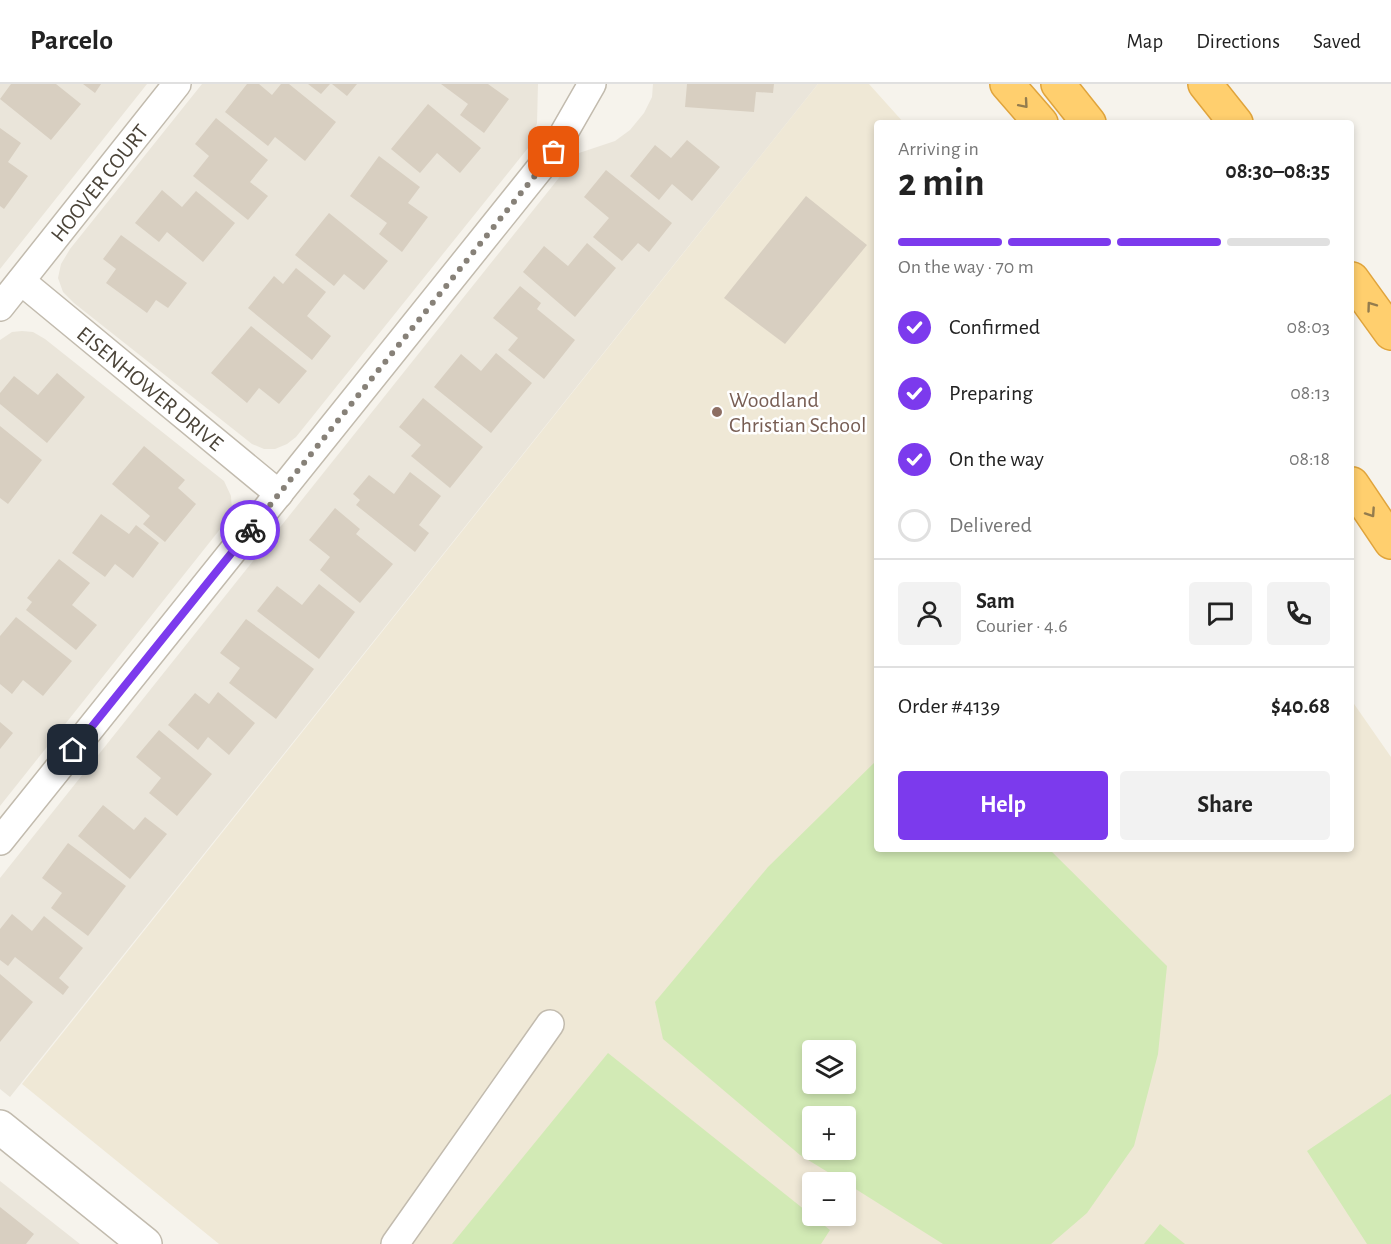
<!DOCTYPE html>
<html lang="en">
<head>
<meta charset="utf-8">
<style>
	body { margin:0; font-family:"Alegreya Sans",sans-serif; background:#f2f2f2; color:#222; height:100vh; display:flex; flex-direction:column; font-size:22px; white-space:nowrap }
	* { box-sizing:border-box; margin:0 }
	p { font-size:20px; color:#767676 }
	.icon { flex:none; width:33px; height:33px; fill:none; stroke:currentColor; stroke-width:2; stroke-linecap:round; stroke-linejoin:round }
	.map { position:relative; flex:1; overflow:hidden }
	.side { position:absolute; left:874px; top:36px; width:480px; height:732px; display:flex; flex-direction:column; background:#fff; border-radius:6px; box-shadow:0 3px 9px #0003 }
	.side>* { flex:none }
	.controls { position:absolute; left:802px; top:956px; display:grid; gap:12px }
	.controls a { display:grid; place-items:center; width:54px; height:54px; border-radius:6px; background:#fff; box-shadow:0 3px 9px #0003; font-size:30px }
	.pin { position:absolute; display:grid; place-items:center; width:51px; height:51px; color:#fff; margin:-26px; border-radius:12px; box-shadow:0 3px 9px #0006 }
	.courier { position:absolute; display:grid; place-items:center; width:60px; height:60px; margin:-30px; border:4px solid #7c3aed; border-radius:50%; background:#fff; color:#222; box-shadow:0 2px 8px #0007 }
	.summary em { font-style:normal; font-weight:700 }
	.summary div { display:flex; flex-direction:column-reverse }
	.summary { display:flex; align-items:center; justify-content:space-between; height:102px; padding:0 24px }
	h1 { font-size:39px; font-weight:700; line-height:45px }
	.bar { display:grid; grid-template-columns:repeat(4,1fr); gap:9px 6px; align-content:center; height:72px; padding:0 24px }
	.bar i { height:8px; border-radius:4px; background:#e0e0e0 }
	.bar .current { background:#7c3aed }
	.bar p { grid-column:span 4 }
	.line { display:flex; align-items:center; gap:15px; padding:0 24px; border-top:2px solid #e0e0e0 }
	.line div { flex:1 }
	.round { display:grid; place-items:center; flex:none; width:63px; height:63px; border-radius:6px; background:#f2f2f2 }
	ol { padding:0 24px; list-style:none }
	li { display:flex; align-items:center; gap:18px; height:66px }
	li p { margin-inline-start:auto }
	li .icon { padding:6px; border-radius:50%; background:#7c3aed; color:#fff; stroke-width:4 }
	li:last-child { color:#767676 }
	li i { width:33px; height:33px; border:3px solid #e0e0e0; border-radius:50% }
	.cta { display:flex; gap:12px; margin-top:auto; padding:12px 24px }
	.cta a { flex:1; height:69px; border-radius:6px; background:#7c3aed; color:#fff; font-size:24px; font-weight:700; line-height:69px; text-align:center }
	.cta a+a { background:#f2f2f2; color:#222 }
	header { display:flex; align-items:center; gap:36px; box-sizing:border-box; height:84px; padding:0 30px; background:#fff; border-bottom:2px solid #e0e0e0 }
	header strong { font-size:28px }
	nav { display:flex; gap:33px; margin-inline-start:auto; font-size:21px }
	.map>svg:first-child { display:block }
	.residential { fill:#eae5da }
	.education { fill:#efe8d6; fill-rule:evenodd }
	.green { fill:#d2eab5; fill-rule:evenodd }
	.building { fill:#d8cfc1 }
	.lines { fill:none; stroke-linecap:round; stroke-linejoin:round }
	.minor-casing { stroke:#c2bbae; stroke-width:30 }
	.tertiary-casing { stroke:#c2bbae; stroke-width:36 }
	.motorway-casing { stroke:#e0a43c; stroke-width:36 }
	.minor { stroke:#fff; stroke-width:27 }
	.tertiary { stroke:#fff; stroke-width:33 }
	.motorway { stroke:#ffcf6e; stroke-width:33 }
	.oneway { stroke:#937c4e }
	.done { stroke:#878178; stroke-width:6; stroke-dasharray:0 10.8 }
	.route { stroke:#7c3aed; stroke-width:8 }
	.education-dot { fill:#8d6e63; stroke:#fff; stroke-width:2 }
	.labels { text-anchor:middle; stroke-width:5; stroke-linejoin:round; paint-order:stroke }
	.street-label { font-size:22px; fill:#4b4439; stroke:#fff }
	.education-label { font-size:22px; fill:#785e54; stroke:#fff; text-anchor:start }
</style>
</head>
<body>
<header>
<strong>Parcelo</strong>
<nav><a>Map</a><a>Directions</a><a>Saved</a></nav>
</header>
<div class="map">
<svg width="1391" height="1160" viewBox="0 0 1391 1160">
	<rect width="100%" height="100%" fill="#f6f3ec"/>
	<path class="residential" d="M 0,0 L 147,0 L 0,185 Z
		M 202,0 L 538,0 L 537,39 L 528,64 L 296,353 L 287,360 L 275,365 L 264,365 L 252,360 L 74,219 L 63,208 L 58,194 L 61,180 L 70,165 Z
		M 653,0 L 818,0 L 10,1013 L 0,1005 L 0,794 L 566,85 L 579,69 L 615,57 L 630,46 L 644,29 L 652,13 Z
		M 22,247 L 33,248 L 45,255 L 224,397 L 231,412 L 232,426 L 225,439 L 0,722 L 0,256 L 12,248 Z
		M 0,1097 L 80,1160 L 0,1160 Z"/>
	<path class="education" d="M 818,0 L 869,0 L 904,39 L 878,39 L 878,765 L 1352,765 L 1352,617 L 1391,673 L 1391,1160 L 219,1160 L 22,1000 ZM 813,966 L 846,966 L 846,999 L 813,999 ZM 813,1032 L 846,1032 L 846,1065 L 813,1065 ZM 813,1098 L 846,1098 L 846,1131 L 813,1131 Z"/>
	<path class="green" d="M 877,676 L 878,765 L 1049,765 L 1167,882 L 1158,970 L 1134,1062 L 1087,1129 L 1051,1160 L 943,1160 L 846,1099 L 846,1098 L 844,1098 L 800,1071 L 663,955 L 655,918 L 768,783 ZM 813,966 L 846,966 L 846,999 L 813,999 ZM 813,1032 L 846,1032 L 846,1065 L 813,1065 Z
		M 608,969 L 830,1146 L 821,1160 L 452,1160 Z
		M 1391,1010 L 1391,1160 L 1367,1160 L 1307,1067 Z
		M 1160,1140 L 1185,1160 L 1144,1160 Z"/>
	<path class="building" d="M 11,0 L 56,0 L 81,20 L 51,56 L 0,15 Z
		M 83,0 L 101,0 L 95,9 Z
		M 247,0 L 259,0 L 272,11 L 281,0 L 289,0 L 336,38 L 305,77 L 275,53 L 268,62 L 225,28 Z
		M 308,0 L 330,0 L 321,10 Z
		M 332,0 L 357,0 L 347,12 Z
		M 441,0 L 488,0 L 509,15 L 484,49 L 460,31 L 468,20 Z
		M 687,0 L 774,0 L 773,9 L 756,8 L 754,28 L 685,23 Z
		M 428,20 L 481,64 L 460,89 L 437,69 L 420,89 L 391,65 Z
		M 216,34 L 268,76 L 250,98 L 268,112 L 248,136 L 193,92 L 209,72 L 195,60 Z
		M 0,44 L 21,59 L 8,78 L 28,92 L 4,125 L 0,122 Z
		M 687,56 L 720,83 L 692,117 L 672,100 L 659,116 L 630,92 L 655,61 L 671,74 Z
		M 379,72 L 420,103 L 408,119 L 428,133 L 402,168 L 379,150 L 387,139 L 350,112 Z
		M 606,86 L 672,139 L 649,168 L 638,159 L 622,177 L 593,153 L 609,134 L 584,113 Z
		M 162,106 L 182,123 L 196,107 L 235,139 L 203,178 L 167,148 L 159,158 L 135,139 Z
		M 806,112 L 867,161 L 785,260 L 724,214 Z
		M 329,129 L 388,177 L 364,206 L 344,190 L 334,202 L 295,171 Z
		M 121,151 L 187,199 L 168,224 L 156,216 L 147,229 L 106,199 L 116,185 L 103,175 Z
		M 587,159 L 616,184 L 575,233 L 523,188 L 544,162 L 568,182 Z
		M 296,184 L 326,208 L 307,232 L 331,252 L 312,276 L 248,224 L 274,192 L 283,200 Z
		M 520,202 L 541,219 L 537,225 L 575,256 L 544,295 L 508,266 L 518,254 L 493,234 Z
		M 251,242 L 307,287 L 279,320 L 259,304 L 247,319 L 211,289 Z
		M 496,269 L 532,299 L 491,349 L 434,303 L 461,270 L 481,287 Z
		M 57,289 L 85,313 L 47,359 L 0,320 L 0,309 L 14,292 L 38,311 Z
		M 423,314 L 483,363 L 450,404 L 411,372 L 421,361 L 399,343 Z
		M 0,342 L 42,376 L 8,420 L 0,414 Z
		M 144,362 L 185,396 L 178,404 L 196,420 L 165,458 L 143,440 L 150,432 L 112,400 Z
		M 410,388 L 441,412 L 419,441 L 429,449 L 415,468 L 356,421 L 360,416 L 353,410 L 369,391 L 394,410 Z
		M 335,424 L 360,445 L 356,450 L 393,480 L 360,519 L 320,486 L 330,473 L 309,456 Z
		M 101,430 L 129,450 L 136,441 L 159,459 L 133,494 L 115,480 L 105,493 L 72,469 Z
		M 59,475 L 90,499 L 72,521 L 97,541 L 76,566 L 26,526 L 32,518 L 27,514 Z
		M 319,500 L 355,528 L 319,575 L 257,527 L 277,502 L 302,521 Z
		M 16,533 L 72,577 L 43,612 L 23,596 L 12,610 L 0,600 L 0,552 Z
		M 246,535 L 314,585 L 276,635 L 229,599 L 240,584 L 220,569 Z
		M 218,608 L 255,639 L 229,671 L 208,653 L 198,666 L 168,641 L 195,609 L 209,620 Z
		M 0,638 L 13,649 L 0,665 Z
		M 159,646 L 212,690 L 177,732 L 149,709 L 161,694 L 136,673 Z
		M 103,721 L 134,746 L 145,733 L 167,750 L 130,795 L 78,752 Z
		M 68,759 L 126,802 L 88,852 L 51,824 L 62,809 L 42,794 Z
		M 12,830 L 32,847 L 44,832 L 83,864 L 59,894 L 69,903 L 63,911 L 15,873 L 8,882 L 0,876 L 0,845 Z
		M 0,890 L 33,918 L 0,958 Z
		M 0,1123 L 34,1150 L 26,1160 L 0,1160 Z"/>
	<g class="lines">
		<g class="minor-casing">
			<g id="minor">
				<path id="s1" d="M 21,197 L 279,410"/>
				<path id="s2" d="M 0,223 L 177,0"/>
				<path d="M 0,757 L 553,68 L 592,0"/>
				<path d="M 395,1160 L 550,940"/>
			</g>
		</g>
		<g class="tertiary-casing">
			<path id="tertiary" d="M 0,1043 L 145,1160"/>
		</g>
		<g class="motorway-casing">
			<path id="motorway" d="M 1007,0 L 1041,39
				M 1058,0 L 1089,39
				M 1205,0 L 1236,39
				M 1352,195 L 1391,249
				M 1352,400 L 1391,458"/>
		</g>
		<use href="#minor" class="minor"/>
		<use href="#tertiary" class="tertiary"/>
		<use href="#motorway" class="motorway"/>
	</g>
	<defs><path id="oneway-chevron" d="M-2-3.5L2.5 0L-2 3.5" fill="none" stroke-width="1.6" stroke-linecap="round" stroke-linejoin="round" transform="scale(1.5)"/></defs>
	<g class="oneway">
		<use href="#oneway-chevron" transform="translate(1024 20) rotate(49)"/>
		<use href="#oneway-chevron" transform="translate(1371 222) rotate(-126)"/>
		<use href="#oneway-chevron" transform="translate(1371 429) rotate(56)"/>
	</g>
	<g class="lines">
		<path class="done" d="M 250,446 L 554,68"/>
		<path class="route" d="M 73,666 L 250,446"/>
	</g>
	<circle class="education-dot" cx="717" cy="328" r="6"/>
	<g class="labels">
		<g class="street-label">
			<text dy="8" stroke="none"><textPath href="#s2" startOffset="159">HOOVER COURT</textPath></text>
			<text dy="8" stroke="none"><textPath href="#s1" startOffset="168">EISENHOWER DRIVE</textPath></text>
		</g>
		<g class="education-label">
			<text x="729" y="323">Woodland<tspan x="729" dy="25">Christian School</tspan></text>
		</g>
	</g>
</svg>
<div class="controls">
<a><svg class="icon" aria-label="layers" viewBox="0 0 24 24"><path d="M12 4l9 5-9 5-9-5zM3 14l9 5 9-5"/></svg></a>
<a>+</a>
<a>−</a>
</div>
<div class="pin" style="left:554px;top:68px;background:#ea580c"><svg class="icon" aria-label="bag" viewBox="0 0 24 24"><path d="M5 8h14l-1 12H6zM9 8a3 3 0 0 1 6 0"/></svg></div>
<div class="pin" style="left:73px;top:666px;background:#1f2937"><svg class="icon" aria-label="home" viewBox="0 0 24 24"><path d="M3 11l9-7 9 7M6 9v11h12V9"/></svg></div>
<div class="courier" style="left:250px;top:446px"><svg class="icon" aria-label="bike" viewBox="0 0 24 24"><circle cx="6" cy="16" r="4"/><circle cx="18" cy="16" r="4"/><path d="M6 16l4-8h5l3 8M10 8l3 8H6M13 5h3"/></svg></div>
<section class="side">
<div class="summary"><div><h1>2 min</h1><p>Arriving in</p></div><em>08:30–08:35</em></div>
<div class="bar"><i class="current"></i><i class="current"></i><i class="current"></i><i></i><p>On the way · 70 m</p></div>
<ol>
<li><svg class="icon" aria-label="check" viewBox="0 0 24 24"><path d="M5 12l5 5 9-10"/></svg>Confirmed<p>08:03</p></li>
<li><svg class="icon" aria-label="check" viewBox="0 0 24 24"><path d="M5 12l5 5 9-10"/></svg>Preparing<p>08:13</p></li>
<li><svg class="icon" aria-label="check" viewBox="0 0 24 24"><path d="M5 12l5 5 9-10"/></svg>On the way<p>08:18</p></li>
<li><i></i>Delivered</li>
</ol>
<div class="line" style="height:108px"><a class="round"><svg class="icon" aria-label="person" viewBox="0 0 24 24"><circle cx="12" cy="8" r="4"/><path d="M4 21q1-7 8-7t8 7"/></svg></a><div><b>Sam</b><p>Courier · 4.6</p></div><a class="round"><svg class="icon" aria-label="chat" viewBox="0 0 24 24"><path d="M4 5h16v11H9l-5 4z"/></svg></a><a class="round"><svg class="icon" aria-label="phone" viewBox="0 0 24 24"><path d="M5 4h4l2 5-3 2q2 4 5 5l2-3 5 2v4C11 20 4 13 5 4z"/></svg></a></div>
<div class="line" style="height:78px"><div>Order #4139</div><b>$40.68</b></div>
<div class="cta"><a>Help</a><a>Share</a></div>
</section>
</div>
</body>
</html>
